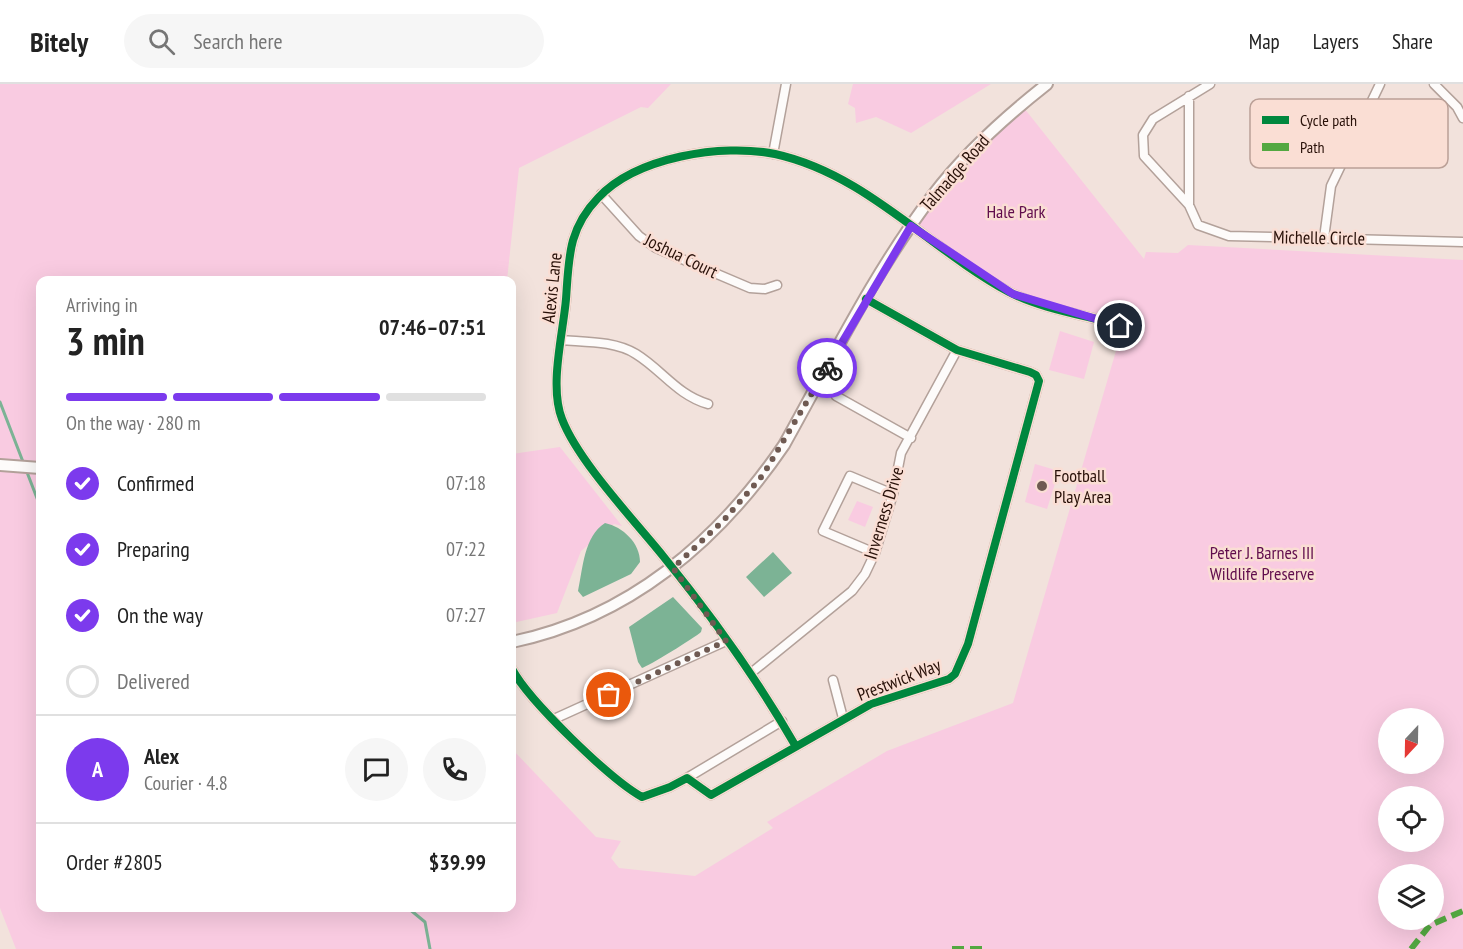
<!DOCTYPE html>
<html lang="en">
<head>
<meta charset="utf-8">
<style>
	body { margin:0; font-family:"PT Sans Narrow",sans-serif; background:#f6f6f6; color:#222; height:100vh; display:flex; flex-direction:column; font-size:22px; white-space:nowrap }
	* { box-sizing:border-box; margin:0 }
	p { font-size:20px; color:#767676 }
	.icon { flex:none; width:33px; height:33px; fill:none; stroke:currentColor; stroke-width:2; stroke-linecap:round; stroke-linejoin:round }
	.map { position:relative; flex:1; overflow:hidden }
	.side { position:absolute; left:36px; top:192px; width:480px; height:636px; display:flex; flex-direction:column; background:#fff; border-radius:12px; box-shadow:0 6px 24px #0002 }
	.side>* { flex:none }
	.needle { width:39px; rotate:202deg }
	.controls { position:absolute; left:1378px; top:624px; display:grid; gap:12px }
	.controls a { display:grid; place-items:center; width:66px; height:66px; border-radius:50%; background:#fff; box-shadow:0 6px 24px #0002; font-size:30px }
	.pin { position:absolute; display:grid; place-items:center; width:51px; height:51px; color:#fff; margin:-26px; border:3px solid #fff; border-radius:50%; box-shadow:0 2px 6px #0007 }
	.courier { position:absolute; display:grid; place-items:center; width:60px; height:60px; margin:-30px; border:4px solid #7c3aed; border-radius:50%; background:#fff; color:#222; box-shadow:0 2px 8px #0007 }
	.head em { font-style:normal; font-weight:700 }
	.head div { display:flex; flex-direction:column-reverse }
	.head { display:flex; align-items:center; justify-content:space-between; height:102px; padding:0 30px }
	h1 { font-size:39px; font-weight:700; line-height:45px }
	.bar { display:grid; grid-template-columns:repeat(4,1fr); gap:9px 6px; align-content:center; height:72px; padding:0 30px }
	.bar i { height:8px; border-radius:4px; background:#e0e0e0 }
	.bar .active { background:#7c3aed }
	.bar p { grid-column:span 4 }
	.line { display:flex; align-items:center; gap:15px; padding:0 30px; border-top:2px solid #e0e0e0 }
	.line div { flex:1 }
	.round { display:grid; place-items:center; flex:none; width:63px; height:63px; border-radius:32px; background:#f6f6f6 }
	ol { padding:0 30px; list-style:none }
	li { display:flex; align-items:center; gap:18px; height:66px }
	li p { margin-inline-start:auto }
	li .icon { padding:6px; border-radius:50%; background:#7c3aed; color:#fff; stroke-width:4 }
	li:last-child { color:#767676 }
	li i { width:33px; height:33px; border:3px solid #e0e0e0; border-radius:50% }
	header { display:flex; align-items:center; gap:36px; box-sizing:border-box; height:84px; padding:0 30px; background:#fff; border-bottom:2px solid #e0e0e0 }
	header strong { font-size:28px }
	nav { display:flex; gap:33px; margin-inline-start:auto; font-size:21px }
	.search { width:420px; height:54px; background:#f6f6f6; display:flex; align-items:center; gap:15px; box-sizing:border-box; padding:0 21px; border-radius:33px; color:#767676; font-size:22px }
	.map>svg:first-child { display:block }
	.green { fill:#f9cbe1; fill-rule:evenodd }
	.water { fill:#7cb395 }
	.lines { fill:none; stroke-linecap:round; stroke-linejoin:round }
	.stream { stroke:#7cb395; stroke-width:3 }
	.minor-casing { stroke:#b3a19a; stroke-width:11 }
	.tertiary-casing { stroke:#b3a19a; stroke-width:14 }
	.minor { stroke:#fdfbfa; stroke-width:8 }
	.tertiary { stroke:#fdfbfa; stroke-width:10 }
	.quiet { stroke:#53a841; stroke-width:6; stroke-dasharray:12 6; stroke-linecap:butt }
	.cycleway-casing { stroke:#faded4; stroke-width:11 }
	.cycleway { stroke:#00873e; stroke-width:8 }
	.done { stroke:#6f5a52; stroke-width:6; stroke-dasharray:0 10.8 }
	.route { stroke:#7c3aed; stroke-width:8 }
	.poi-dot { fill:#6f5a52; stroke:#faded4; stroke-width:2 }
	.labels { text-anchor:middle; stroke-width:5; stroke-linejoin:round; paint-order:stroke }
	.street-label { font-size:18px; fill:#281008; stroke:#faded4 }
	.park-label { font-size:18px; fill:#610d4d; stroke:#faded4 }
	.poi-label { font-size:18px; fill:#281008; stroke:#faded4; text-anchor:start }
	.key { fill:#faded4; stroke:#bba097; stroke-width:1.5 }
	.key-label { font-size:16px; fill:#281008 }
</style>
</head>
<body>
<header>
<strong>Bitely</strong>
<div class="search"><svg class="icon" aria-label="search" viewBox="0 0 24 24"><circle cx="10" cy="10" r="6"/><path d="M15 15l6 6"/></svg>Search here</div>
<nav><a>Map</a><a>Layers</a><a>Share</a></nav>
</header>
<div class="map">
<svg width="1463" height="865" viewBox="0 0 1463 865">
	<rect width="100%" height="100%" fill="#f2e2dc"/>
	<path class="green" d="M 0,0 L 671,0 L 648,24 L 641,23 L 519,84 L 507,196 L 40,196 L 40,824 L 512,824 L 512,665 L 596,753 L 621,757 L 611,774 L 619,784 L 695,792 L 773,744 L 767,738 L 887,667 L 1013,619 L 1123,243 L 1013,210 L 911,142 L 961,82 L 1024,24 L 1144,175 L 1146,168 L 1178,169 L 1188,161 L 1463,176 L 1463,865 L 16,865 L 0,824 ZM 1389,634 L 1434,634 L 1434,680 L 1389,680 ZM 1389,712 L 1434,712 L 1434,758 L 1389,758 ZM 1389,790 L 1434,790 L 1434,836 L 1389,836 Z
		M 853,0 L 991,0 L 911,49 L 876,33 L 856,39 L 855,24 L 848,20 Z
		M 1060,247 L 1094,258 L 1084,295 L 1049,286 Z
		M 560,363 L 622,442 L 614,440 L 581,467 L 557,529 L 512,539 L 512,370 Z
		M 1035,380 L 1059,387 L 1047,425 L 1025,418 Z
		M 857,417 L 873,423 L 865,443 L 848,436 Z"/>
	<path class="water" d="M 605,439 C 623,443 640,459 640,478 L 631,490 L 583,513 L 578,507 C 583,484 584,452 605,439 Z
		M 773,468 L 792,489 L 764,513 L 746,493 Z
		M 673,513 L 702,544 L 701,548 C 696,553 647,583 642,584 L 638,578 L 629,543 Z"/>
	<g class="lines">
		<path class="stream" d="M 0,318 L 40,422
			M 408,824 L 425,838 L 430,865"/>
		<g class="minor-casing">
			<path id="minor" d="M 1210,0 L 1153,35 L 1143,51 L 1144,72 L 1189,121 L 1198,141 L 1229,152 L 1463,158
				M 1434,0 L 1457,23 L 1463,34
				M 773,70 L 786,0
				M 601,110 L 639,152 L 656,164 L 750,204 L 765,205 L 777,201
				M 1189,121 L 1189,12
				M 1324,154 L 1331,102 L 1380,0
				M 562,256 C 586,258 615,257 636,270 C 662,286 677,311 708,320
				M 836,312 L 911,354
				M 875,469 L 823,447 L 850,392 L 893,410
				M 512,585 C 529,617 610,695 642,713 L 670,703 L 687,694 L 711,711 L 871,620 L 949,595 L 955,590 L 968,560 L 1039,297 L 1036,291 L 1030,288 L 957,266 L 866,215
				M 751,589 L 852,507 L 865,490 L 875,469 L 893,410 L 901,369 L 957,266
				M 833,596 L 843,634
				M 554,635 L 726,557
				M 795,661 C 757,595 711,531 663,472 C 634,436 578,377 562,335 C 549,302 563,250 566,215 C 569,174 568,145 598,114 C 636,73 722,59 775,70 C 866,90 929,165 1009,208 C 1042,225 1084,231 1120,241
				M 687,694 L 782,637"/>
		</g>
		<g class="tertiary-casing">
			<path id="tertiary" d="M 0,381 L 40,384
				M 512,558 C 628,534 718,458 784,361 C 831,277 874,188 933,111 C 965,69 1005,33 1047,0"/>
		</g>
		<use href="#minor" class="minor"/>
		<use href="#tertiary" class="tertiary"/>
		<path class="quiet" d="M 952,865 L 982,865
			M 1411,865 L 1430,841 L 1463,827"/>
		<g class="cycleway-casing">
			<path id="cycleway" d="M 512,585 C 529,617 610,695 642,713 L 670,703 L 687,694 L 711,711 L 871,620 L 949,595 L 955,590 L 968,560 L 1039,297 L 1036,291 L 1030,288 L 957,266 L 866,215
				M 795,661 C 757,595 711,531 663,472 C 634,436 578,377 562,335 C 549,302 563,250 566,215 C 569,174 568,145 598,114 C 636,73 722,59 775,70 C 866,90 929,165 1009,208 C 1042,225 1084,231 1120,241"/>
		</g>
		<use href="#cycleway" class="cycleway"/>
	</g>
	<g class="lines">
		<path class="done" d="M 609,611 L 726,557 L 673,484 L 724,436 L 763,391 L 827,284"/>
		<path class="route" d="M 827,284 L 911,142 L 1013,210 L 1120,242"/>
	</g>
	<circle class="poi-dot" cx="1042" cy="402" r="6"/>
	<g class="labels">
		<g class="street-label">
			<text transform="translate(955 89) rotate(-49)" y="6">Talmadge Road</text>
			<text transform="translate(1319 154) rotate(1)" y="6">Michelle Circle</text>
			<text transform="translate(681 172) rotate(26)" y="6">Joshua Court</text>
			<text transform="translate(552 204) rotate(-84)" y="6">Alexis Lane</text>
			<text transform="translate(884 429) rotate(-73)" y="6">Inverness Drive</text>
			<text transform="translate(899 596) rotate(-21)" y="6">Prestwick Way</text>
		</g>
		<g class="park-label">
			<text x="1016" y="134">Hale Park</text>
			<text x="1262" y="475">Peter J. Barnes III<tspan x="1262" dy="21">Wildlife Preserve</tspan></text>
		</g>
		<g class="poi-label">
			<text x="1054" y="398">Football<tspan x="1054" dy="21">Play Area</tspan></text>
		</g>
	</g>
	<rect x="1250" y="15" width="198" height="69" rx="9" class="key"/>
	<rect x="1262" y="32" width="27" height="8" fill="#00873e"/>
	<rect x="1262" y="59" width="27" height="8" fill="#53a841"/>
	<g class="key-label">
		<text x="1300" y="42">Cycle path</text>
		<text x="1300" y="69">Path</text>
	</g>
</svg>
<div class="controls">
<a><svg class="needle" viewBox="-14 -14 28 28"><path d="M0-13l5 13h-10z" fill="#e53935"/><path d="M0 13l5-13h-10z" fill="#767676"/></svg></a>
<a><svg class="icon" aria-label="locate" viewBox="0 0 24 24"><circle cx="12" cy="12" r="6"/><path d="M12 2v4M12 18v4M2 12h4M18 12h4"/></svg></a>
<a><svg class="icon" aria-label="layers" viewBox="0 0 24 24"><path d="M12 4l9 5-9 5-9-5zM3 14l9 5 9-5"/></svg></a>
</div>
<div class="pin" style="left:609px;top:611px;background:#ea580c"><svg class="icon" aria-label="bag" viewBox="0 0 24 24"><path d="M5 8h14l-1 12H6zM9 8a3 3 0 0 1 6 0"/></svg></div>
<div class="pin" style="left:1120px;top:242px;background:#1f2937"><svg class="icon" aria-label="home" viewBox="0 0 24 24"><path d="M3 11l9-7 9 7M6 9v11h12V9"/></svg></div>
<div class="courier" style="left:827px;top:284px"><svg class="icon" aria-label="bike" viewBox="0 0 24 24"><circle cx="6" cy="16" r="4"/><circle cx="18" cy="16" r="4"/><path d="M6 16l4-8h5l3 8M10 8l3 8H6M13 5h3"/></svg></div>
<section class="side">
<div class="head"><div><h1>3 min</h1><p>Arriving in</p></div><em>07:46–07:51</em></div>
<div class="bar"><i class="active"></i><i class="active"></i><i class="active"></i><i></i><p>On the way · 280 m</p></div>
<ol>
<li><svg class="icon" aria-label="check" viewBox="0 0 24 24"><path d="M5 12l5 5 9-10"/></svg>Confirmed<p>07:18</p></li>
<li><svg class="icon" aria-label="check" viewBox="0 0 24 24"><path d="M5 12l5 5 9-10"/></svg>Preparing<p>07:22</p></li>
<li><svg class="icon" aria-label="check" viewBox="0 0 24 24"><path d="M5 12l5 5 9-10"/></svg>On the way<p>07:27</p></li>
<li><i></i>Delivered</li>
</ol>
<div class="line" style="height:108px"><b class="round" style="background:#7c3aed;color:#fff">A</b><div><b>Alex</b><p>Courier · 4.8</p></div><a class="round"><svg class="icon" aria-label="chat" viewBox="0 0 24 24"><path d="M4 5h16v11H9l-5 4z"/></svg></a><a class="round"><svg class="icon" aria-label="phone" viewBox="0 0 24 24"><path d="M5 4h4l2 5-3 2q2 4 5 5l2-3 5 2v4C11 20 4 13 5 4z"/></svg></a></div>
<div class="line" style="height:78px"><div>Order #2805</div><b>$39.99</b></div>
</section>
</div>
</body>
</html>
